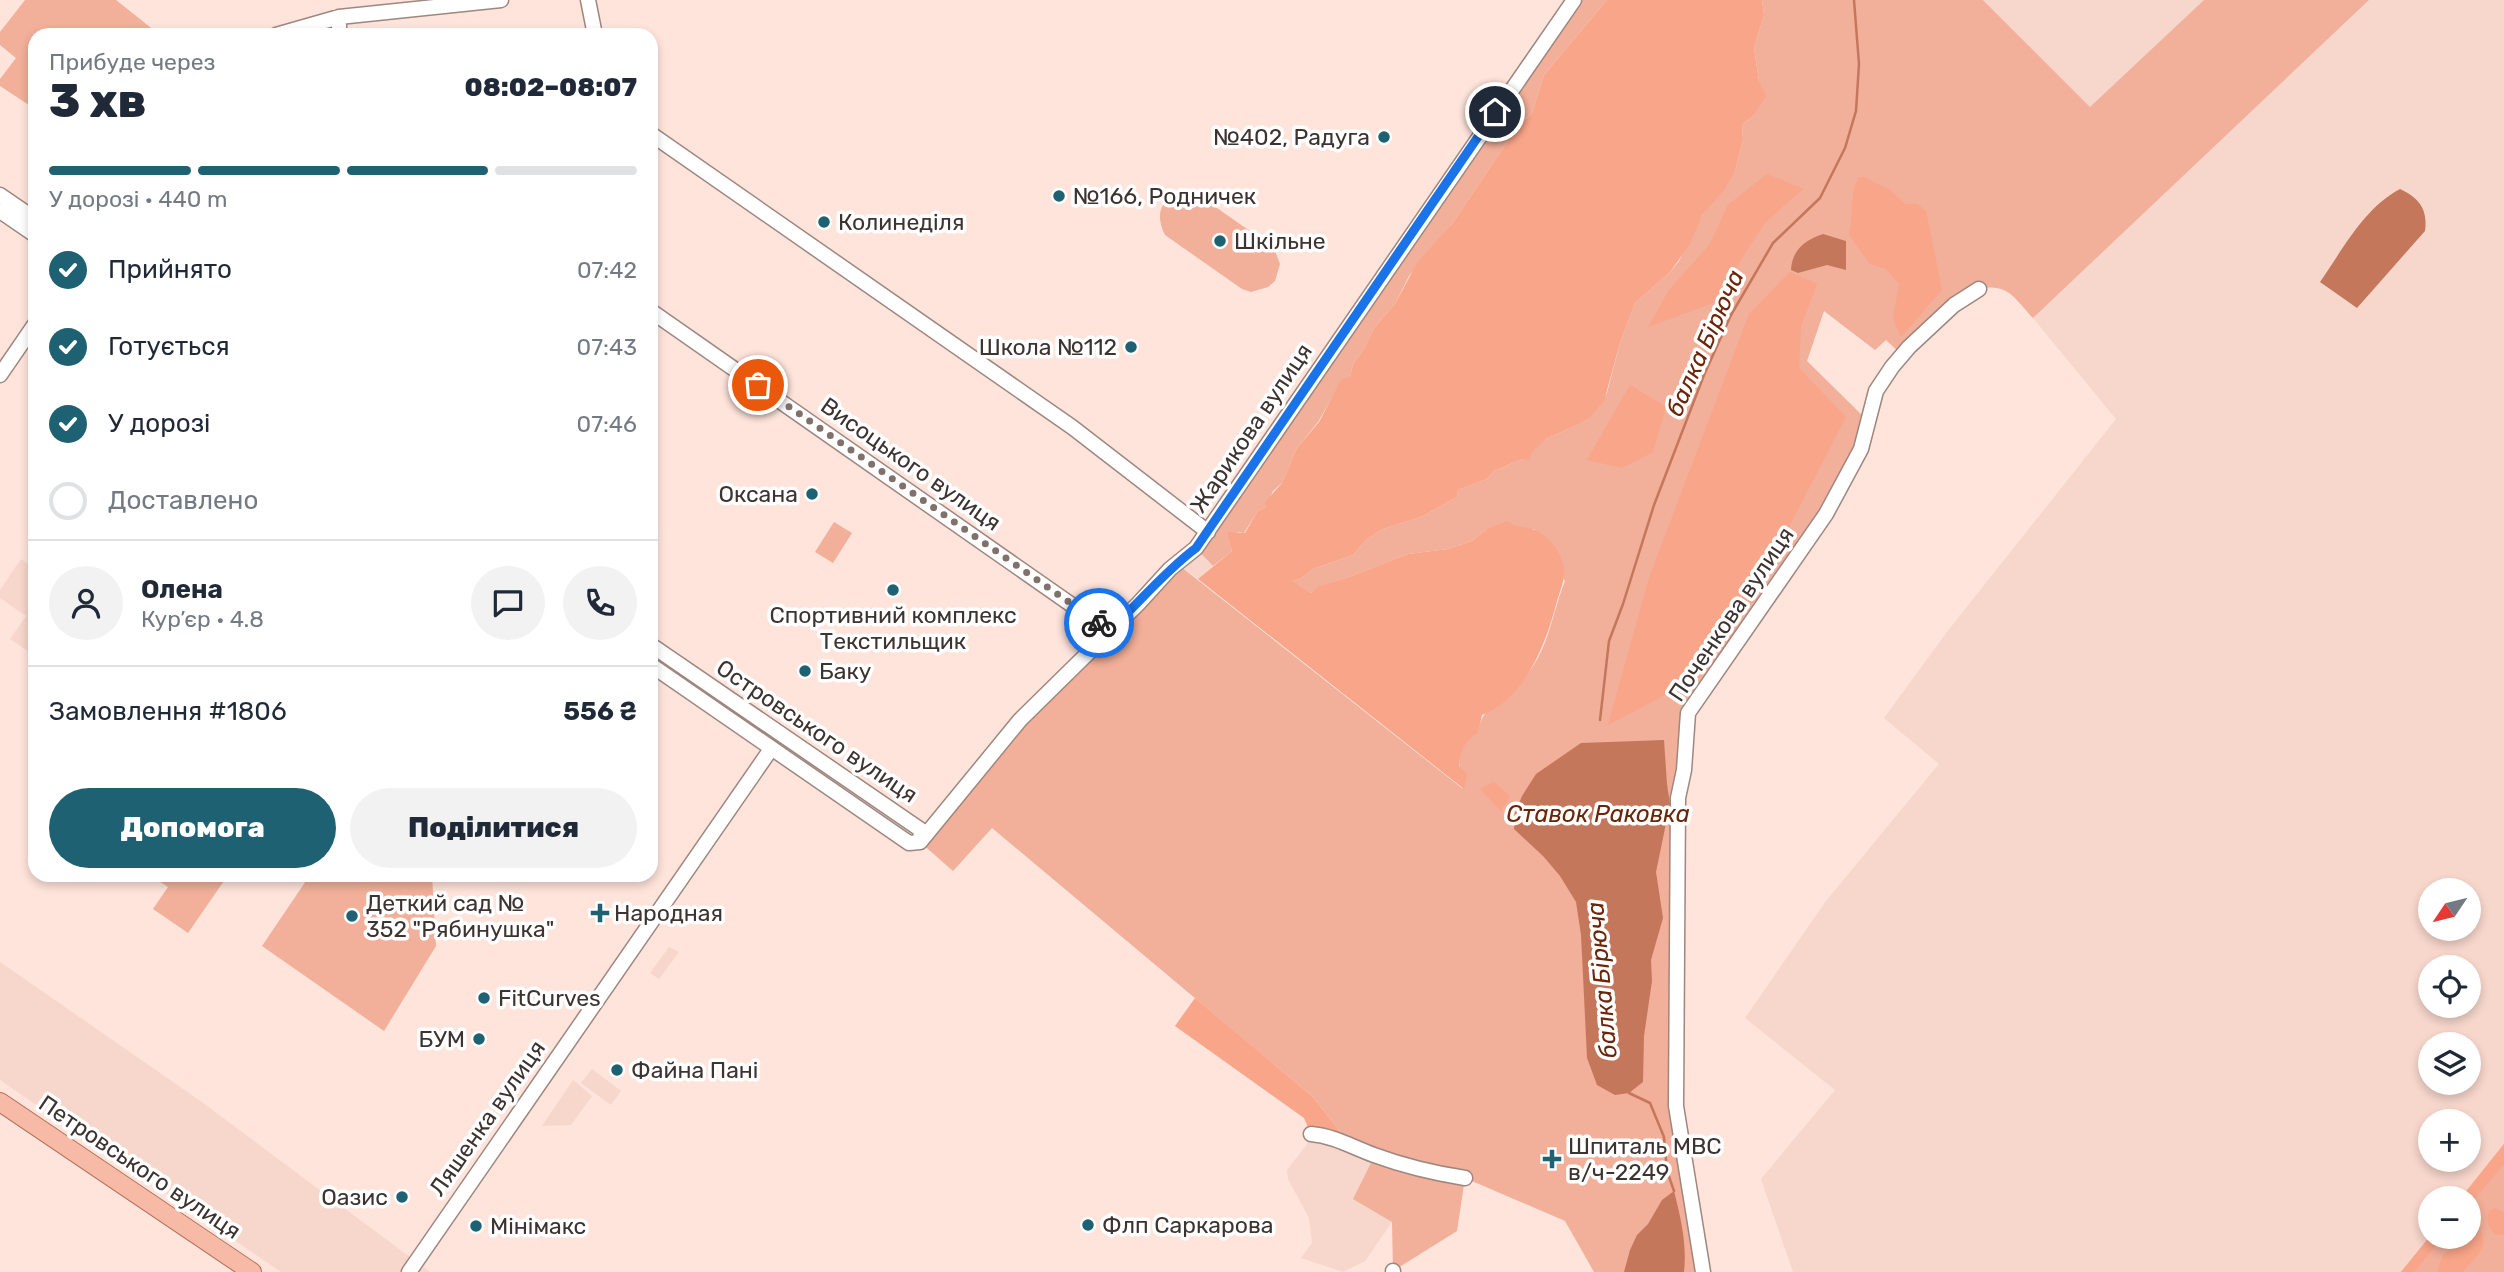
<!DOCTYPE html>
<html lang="uk">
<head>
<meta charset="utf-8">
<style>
	body { margin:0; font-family:Rubik,sans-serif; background:#f2f2f3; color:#1f2937; height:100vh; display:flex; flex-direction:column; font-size:26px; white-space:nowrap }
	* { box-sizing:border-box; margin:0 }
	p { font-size:23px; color:#747a83 }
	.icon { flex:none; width:38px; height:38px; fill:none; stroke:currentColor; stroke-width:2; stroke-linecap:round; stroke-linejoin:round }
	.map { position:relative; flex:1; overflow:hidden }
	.drawer { position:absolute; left:28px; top:28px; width:630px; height:854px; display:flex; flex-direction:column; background:#fff; border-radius:21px; box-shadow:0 4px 10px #0003 }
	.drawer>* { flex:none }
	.needle { width:46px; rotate:235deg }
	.buttons { position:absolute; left:2418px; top:878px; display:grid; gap:14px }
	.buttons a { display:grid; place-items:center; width:63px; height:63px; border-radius:50%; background:#fff; box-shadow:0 4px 10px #0003; font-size:35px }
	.pin { position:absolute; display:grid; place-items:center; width:60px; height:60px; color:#fff; margin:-30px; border:4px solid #fff; border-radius:50%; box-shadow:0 2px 7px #0007 }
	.courier { position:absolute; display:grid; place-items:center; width:70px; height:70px; margin:-35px; border:5px solid #1a73e8; border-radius:50%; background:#fff; color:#222; box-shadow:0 2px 9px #0007 }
	.headline em { font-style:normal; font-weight:800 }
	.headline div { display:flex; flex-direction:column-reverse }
	.headline { display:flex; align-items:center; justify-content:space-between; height:119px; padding:0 21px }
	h1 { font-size:46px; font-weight:800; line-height:52px }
	.bar { display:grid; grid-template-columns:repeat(4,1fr); gap:10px 7px; align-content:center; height:84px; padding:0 21px }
	.bar i { height:9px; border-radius:5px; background:#e0e1e3 }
	.bar .current { background:#1d6173 }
	.bar p { grid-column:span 4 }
	.line { display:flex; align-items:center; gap:18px; padding:0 21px; border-top:2px solid #e0e1e3 }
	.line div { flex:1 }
	.round { display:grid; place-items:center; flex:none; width:74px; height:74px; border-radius:37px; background:#f2f2f3 }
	ol { padding:0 21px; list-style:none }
	li { display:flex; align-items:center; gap:21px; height:77px }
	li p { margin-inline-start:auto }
	li .icon { padding:7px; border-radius:50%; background:#1d6173; color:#fff; stroke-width:4 }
	li:last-child { color:#747a83 }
	li i { width:38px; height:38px; border:4px solid #e0e1e3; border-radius:50% }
	.primary-button { display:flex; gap:14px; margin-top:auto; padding:14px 21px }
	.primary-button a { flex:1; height:80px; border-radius:42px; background:#1d6173; color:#fff; font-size:28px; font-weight:800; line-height:80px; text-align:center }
	.primary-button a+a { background:#f2f2f3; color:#1f2937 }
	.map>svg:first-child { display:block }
	.built { fill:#f7d6cb; fill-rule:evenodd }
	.green { fill:#f2af99 }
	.forest { fill:#f8a589 }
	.water { fill:#c5775c }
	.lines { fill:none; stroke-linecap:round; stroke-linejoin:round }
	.stream { stroke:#c5775c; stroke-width:2.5 }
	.minor-casing { stroke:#9e877f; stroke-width:17 }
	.major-casing { stroke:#b26d56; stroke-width:20 }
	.minor { stroke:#fff; stroke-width:14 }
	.major { stroke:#f7baa6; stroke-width:18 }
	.done { stroke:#81716c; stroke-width:7; stroke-dasharray:0 12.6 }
	.route { stroke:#1a73e8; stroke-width:9 }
	.poi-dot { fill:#1d6173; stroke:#fff; stroke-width:2.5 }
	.labels { text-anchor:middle; stroke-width:7; stroke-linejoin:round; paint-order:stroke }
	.poi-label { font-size:23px; fill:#3d3330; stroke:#fff; text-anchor:start }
	.street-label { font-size:23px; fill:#3d3330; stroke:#fff }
	.water-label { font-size:24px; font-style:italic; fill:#6c2508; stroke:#fff }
</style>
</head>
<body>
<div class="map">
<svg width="2504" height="1272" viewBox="0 0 2504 1272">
	<rect width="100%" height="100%" fill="#fee4db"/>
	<path class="built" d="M 1983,0 L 2204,0 L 2090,108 Z
		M 2369,0 L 2504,0 L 2504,1144 L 2460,1199 L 2431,1199 L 2431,1235 L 2401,1272 L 1793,1272 L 1761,1179 L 1835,1090 L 1745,1018 L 1826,901 L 1939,764 L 1884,718 L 1947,632 L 2116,419 L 2033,318 ZM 2431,891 L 2469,891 L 2469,929 L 2431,929 ZM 2431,968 L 2469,968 L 2469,1006 L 2431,1006 ZM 2431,1045 L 2469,1045 L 2469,1083 L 2431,1083 ZM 2431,1122 L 2469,1122 L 2469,1160 L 2431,1160 Z
		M 1196,548 L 1213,566 L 1198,579 L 1176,563 Z
		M 21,559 L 35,569 L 35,656 L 10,639 L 26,616 L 0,598 L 0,590 Z
		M 669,947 L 679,952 L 659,979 L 650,973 Z
		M 0,962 L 199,1100 L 430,1272 L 281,1272 L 0,1080 Z
		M 592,1069 L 621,1091 L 611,1105 L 581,1083 Z
		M 573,1080 L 592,1096 L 571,1125 L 542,1126 Z
		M 1311,1139 L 1375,1155 L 1392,1222 L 1365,1261 L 1343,1272 L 1301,1258 L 1312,1243 L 1309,1218 L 1288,1179 L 1287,1170 Z"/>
	<path class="green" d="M 25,0 L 116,0 L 160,35 L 35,35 L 35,109 L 0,86 L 0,79 L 16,58 L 0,45 L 0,32 Z
		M 1574,0 L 1607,0 L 1544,75 L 1532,113 L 1516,129 L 1452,224 L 1409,276 L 1395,304 L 1374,328 L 1364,349 L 1353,364 L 1350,377 L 1334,394 L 1318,422 L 1297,448 L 1282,483 L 1273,491 L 1266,507 L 1257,512 L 1244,533 L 1238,532 L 1228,539 L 1232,551 L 1213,566 L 1196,548 Z
		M 1762,0 L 1983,0 L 2090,107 L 2204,0 L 2369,0 L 2033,318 C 2015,299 2008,282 1979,289 L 1902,355 L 1886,340 L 1875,350 L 1824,311 L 1807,361 L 1868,421 L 1861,449 L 1699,696 L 1684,751 L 1676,1106 L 1703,1272 L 1594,1272 L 1565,1221 L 1465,1178 L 1457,1231 L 1393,1271 L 1392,1222 L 1353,1199 L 1375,1155 L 1350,1145 L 1313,1097 L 992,828 L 953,871 L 920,842 L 994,755 L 1176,563 L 1463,789 C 1458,763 1454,749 1478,733 C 1482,702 1511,695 1529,672 C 1549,646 1553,611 1565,581 L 1534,529 L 1486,530 L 1472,541 L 1448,549 L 1408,554 L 1349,577 L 1320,586 L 1311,593 L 1291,581 L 1302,578 L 1313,569 L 1353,555 L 1367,539 L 1383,529 L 1421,517 L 1457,497 L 1458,490 L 1487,479 L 1494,471 L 1522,459 L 1546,439 L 1586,421 L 1607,393 L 1620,343 L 1635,303 L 1670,272 L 1679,261 L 1702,215 L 1736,168 L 1743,140 L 1742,124 L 1752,117 L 1759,81 L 1754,48 L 1764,15 Z
		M 1186,191 L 1197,194 L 1274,248 L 1280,264 L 1275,281 L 1268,287 L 1251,292 L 1242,289 L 1165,235 C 1154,213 1161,197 1186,191 Z
		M 834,522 L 852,533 L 833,563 L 815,552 Z
		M 150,875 L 228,875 L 188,933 L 153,909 L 168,887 Z
		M 310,875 L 432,875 L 436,946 L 384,1031 L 262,946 Z
		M 2504,1144 L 2504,1272 L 2401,1272 L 2431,1235 L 2431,1237 L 2469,1237 L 2469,1199 L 2460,1199 Z"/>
	<path class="forest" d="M 1607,0 L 1762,0 L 1764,15 L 1754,48 L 1759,81 L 1766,96 L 1752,117 L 1742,124 L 1743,140 L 1736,168 L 1725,189 L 1702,215 L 1690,244 L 1670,272 L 1635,303 L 1620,343 L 1604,401 L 1586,421 L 1546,439 L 1532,452 L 1529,460 L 1522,459 L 1494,471 L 1487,479 L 1458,490 L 1457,497 L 1421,517 L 1383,529 L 1367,539 L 1353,555 L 1313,569 L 1302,578 L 1292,581 L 1311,593 L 1319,586 L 1349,577 L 1408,554 L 1448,549 L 1472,541 L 1486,530 L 1507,521 C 1516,528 1521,526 1532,529 C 1543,532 1555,545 1559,554 C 1569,573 1562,584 1557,601 C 1546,643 1526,698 1482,715 L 1478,733 C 1465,742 1460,750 1459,766 L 1467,774 L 1464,789 L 1198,579 L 1232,551 L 1228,539 L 1228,532 L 1245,533 L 1257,512 L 1266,507 L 1265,502 L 1282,483 L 1297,448 L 1319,422 L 1341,380 L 1350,377 L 1353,364 L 1364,349 L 1374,328 L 1395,304 L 1417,263 L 1452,224 L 1516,129 L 1532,113 L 1544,75 Z
		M 1767,174 L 1803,189 L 1765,223 L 1740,261 L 1718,301 L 1648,327 L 1669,290 L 1710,244 L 1728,205 Z
		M 1864,177 L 1890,190 L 1905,204 L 1917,204 L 1926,211 L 1942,290 L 1901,337 L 1893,318 L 1899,284 L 1886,269 L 1870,264 L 1849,235 C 1854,214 1849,199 1858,178 Z
		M 1790,272 L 1817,284 L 1801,326 L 1799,368 L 1846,417 L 1733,635 L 1705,674 L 1608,725 L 1649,578 L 1749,314 Z
		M 1630,385 L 1666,407 L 1653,452 L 1622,468 L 1587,460 Z
		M 1494,782 L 1510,796 L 1501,811 L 1480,789 Z
		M 1195,998 L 1313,1097 L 1350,1145 L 1311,1134 L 1304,1118 L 1175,1026 Z
		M 2504,1144 L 2504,1164 L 2469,1206 L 2469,1199 L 2460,1199 Z
		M 2495,1208 L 2504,1212 L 2504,1234 L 2497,1235 C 2488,1230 2486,1221 2489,1211 Z
		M 2477,1222 C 2492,1252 2477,1252 2463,1272 L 2437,1272 L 2443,1255 L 2463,1237 L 2469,1237 L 2469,1225 Z
		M 2431,1235 L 2431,1237 L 2443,1237 L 2414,1272 L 2401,1272 Z"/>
	<path class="water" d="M 2400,189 C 2419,198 2428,209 2425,231 L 2357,308 L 2320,282 C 2343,249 2364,208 2400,189 Z
		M 1823,234 L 1846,241 L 1846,270 L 1827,265 L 1798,273 L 1791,270 C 1792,250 1805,240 1823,234 Z
		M 1664,740 L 1667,784 L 1670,804 L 1656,872 L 1663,918 L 1651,960 L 1652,981 L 1644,1036 L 1643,1082 L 1629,1093 L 1615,1095 L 1597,1085 L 1587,1058 L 1581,935 L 1576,902 L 1560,876 L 1544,857 L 1514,829 L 1515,813 L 1522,796 L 1536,774 L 1581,743 Z
		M 1674,1191 C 1681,1219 1687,1244 1684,1272 L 1624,1272 L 1630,1250 L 1637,1235 L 1648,1224 L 1662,1200 Z"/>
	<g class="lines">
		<path class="stream" d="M 1600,720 L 1609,641 L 1623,604 L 1654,505 L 1704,375 L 1731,315 L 1773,243 L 1820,198 L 1845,148 L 1856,111 L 1859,64 L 1854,0
			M 1629,1093 L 1650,1103 L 1664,1137 L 1667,1171 L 1674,1191"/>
		<g class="minor-casing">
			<path id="minor" d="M 588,0 L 595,35
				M 339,17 L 339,35
				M 276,35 L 339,17 L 501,0
				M 651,134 L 1072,427 L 1208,532
				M 0,195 L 35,219
				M 0,211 L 35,235
				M 651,311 L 1109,631
				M 0,375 L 35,324
				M 651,645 L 921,830 L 920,842
				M 651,665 L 909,843 L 920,842
				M 920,842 L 1020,720 L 1138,604 L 1170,569 L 1196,548 L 1574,0
				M 1311,1134 C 1334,1136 1352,1147 1374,1155 C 1404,1166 1433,1173 1465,1178
				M 1393,1271 L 1393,1272
				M 409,1272 L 771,749
				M 1703,1272 L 1676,1106 L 1678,798 L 1684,770 L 1688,713 L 1826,514 L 1861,449 L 1876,391 L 1892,367 L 1909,347 L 1954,305 L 1979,289"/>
		</g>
		<g class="major-casing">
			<path id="major" d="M 0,1102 L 252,1272"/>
		</g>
		<use href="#minor" class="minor"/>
		<use href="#major" class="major"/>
	</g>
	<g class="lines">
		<path class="done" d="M 758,385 L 1099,623"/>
		<path class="route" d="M 1099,623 L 1109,631 C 1139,603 1164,572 1196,548 L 1495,112"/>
	</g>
	<g class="poi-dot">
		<circle cx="1384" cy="137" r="7"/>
		<circle cx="1059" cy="196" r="7"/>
		<circle cx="824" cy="222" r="7"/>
		<circle cx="1220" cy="241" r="7"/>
		<circle cx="1131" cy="347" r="7"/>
		<circle cx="812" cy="494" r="7"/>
		<circle cx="893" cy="590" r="7"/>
		<circle cx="805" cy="671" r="7"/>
		<path d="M596.5 902.5h7v7h7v7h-7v7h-7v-7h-7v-7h7z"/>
		<circle cx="352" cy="916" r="7"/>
		<circle cx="484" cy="998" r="7"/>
		<circle cx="479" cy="1039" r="7"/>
		<circle cx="617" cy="1070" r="7"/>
		<path d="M1548.5 1148.5h7v7h7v7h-7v7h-7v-7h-7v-7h7z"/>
		<circle cx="402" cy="1197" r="7"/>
		<circle cx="1088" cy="1225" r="7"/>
		<circle cx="476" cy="1226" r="7"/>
	</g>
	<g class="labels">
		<g class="poi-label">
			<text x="1370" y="145" text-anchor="end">№402, Радуга</text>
			<text x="1073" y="204">№166, Родничек</text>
			<text x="838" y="230">Колинеділя</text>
			<text x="1234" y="249">Шкільне</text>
			<text x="1117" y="355" text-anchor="end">Школа №112</text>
			<text x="798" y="502" text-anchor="end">Оксана</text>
			<text x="893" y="623" text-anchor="middle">Спортивний комплекс<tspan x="893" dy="26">Текстильщик</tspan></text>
			<text x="819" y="679">Баку</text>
			<text x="366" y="911">Деткий сад №<tspan x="366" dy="26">352 "Рябинушка"</tspan></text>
			<text x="614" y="921">Народная</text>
			<text x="498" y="1006">FitCurves</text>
			<text x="465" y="1047" text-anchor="end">БУМ</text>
			<text x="631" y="1078">Файна Пані</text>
			<text x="1568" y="1154">Шпиталь МВС<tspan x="1568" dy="26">в/ч-2249</tspan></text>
			<text x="388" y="1205" text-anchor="end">Оазис</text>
			<text x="1102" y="1233">Флп Саркарова</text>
			<text x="490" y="1234">Мінімакс</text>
		</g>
		<g class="street-label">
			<text transform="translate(1251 428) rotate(-56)" y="8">Жарикова вулиця</text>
			<text transform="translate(911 464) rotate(35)" y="8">Висоцького вулиця</text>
			<text transform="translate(1731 614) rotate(-56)" y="8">Поченкова вулиця</text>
			<text transform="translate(817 731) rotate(34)" y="8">Островського вулиця</text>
			<text transform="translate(487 1118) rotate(-55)" y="8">Ляшенка вулиця</text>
			<text transform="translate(140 1167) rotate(34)" y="8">Петровського вулиця</text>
		</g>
		<g class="water-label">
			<text transform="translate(1705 343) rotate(-66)" y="8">балка Бірюча</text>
			<text x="1598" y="822">Ставок Раковка</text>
			<text transform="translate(1602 980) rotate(-95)" y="8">балка Бірюча</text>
		</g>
	</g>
</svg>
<div class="buttons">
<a><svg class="needle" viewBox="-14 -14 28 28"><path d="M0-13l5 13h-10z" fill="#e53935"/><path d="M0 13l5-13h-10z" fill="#747a83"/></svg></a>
<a><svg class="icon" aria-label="locate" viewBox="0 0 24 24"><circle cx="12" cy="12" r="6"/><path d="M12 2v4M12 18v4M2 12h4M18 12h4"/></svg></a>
<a><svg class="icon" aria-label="layers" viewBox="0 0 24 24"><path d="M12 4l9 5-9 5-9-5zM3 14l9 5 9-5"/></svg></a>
<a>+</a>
<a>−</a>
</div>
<div class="pin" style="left:758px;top:385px;background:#ea580c"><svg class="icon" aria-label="bag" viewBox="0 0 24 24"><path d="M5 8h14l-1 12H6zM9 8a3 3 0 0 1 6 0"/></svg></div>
<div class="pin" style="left:1495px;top:112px;background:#1f2937"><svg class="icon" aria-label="home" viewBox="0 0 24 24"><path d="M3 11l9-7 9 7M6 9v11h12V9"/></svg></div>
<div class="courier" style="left:1099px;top:623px"><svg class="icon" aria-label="bike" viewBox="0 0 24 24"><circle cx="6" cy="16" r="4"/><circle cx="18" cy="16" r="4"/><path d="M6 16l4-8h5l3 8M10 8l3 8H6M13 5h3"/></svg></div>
<section class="drawer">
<div class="headline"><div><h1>3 хв</h1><p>Прибуде через</p></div><em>08:02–08:07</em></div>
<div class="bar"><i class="current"></i><i class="current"></i><i class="current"></i><i></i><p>У дорозі · 440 m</p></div>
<ol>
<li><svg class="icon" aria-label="check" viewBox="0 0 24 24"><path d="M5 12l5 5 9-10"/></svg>Прийнято<p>07:42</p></li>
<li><svg class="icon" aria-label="check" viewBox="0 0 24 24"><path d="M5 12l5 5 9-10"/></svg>Готується<p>07:43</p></li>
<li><svg class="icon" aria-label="check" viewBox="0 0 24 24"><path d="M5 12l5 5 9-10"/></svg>У дорозі<p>07:46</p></li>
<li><i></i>Доставлено</li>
</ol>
<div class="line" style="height:126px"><a class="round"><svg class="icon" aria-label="person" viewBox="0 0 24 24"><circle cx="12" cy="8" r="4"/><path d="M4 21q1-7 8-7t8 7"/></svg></a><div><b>Олена</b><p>Кур’єр · 4.8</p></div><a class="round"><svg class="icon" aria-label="chat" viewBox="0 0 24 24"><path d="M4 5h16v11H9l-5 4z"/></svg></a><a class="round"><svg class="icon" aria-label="phone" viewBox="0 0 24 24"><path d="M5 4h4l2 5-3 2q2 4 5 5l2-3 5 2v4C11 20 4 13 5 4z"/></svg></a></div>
<div class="line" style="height:91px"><div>Замовлення #1806</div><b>556 ₴</b></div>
<div class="primary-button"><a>Допомога</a><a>Поділитися</a></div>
</section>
</div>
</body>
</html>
